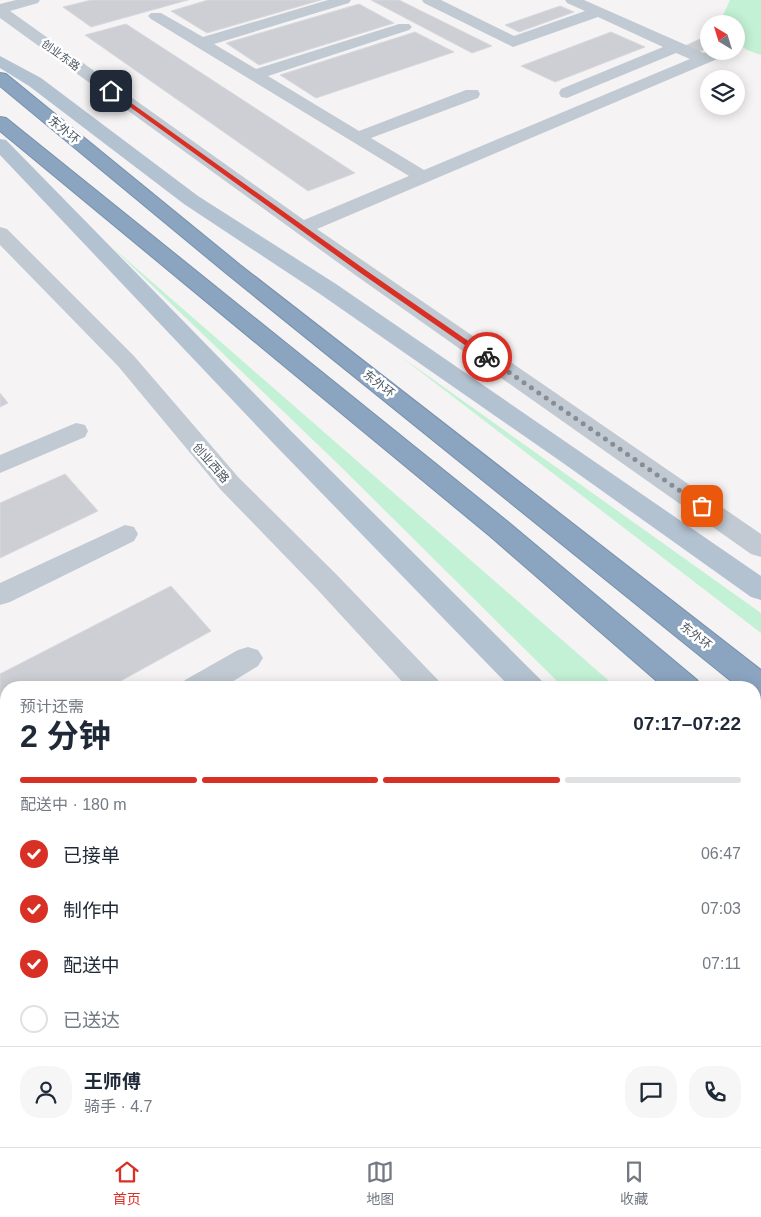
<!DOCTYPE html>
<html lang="zh">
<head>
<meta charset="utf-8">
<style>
	body { margin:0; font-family:Arial,"Noto Sans SC",sans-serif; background:#f6f6f7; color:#1f2937; height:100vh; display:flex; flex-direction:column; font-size:19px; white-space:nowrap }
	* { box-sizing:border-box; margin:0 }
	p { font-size:16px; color:#747a83 }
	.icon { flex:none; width:28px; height:28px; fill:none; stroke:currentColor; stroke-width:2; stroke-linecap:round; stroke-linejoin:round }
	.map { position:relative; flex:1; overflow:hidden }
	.details { position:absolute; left:0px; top:681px; width:761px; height:466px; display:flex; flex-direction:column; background:#fff; border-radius:20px 20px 0 0; box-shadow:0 2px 12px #0003 }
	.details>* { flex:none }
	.needle { width:32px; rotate:322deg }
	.controls { position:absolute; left:700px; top:15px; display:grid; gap:10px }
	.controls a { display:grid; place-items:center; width:45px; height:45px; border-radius:50%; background:#fff; box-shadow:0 2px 12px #0003; font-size:25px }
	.pin { position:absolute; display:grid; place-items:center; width:42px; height:42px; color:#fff; margin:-21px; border-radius:10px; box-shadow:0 2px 8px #0006 }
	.courier { position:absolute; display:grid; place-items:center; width:50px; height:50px; margin:-25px; border:4px solid #d93025; border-radius:50%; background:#fff; color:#222; box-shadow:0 1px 6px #0007 }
	.overview em { font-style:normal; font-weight:700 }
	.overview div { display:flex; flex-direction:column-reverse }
	.overview { display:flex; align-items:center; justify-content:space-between; height:85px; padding:0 20px }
	h1 { font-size:32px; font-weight:700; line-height:38px }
	.bar { display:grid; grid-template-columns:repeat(4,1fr); gap:8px 5px; align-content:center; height:60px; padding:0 20px }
	.bar i { height:6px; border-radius:4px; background:#e0e1e3 }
	.bar .on { background:#d93025 }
	.bar p { grid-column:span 4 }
	.line { display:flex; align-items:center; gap:12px; padding:0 20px; border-top:1px solid #e0e1e3 }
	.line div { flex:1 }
	.round { display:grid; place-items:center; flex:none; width:52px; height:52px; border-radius:20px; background:#f6f6f7 }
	ol { padding:0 20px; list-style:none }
	li { display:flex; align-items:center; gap:15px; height:55px }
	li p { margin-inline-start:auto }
	li .icon { padding:5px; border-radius:50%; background:#d93025; color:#fff; stroke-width:4 }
	li:last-child { color:#747a83 }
	li i { width:28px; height:28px; border:2px solid #e0e1e3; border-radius:50% }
	.dock { display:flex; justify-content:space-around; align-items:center; height:70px; border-top:1px solid #e0e1e3; background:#fff; font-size:14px; color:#747a83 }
	.dock a { display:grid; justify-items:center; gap:2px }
	.dock .on { color:#d93025 }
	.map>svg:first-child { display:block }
	.green { fill:#c3f1d5 }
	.building { fill:#cdcfd5; stroke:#d7d9de }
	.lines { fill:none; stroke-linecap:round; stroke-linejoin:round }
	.highway-casing { stroke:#7690ad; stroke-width:2 }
	.minor { fill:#c1cad2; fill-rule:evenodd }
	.major { fill:#b3c2d1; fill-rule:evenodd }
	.highway { fill:#8ba5c1; fill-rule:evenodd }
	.route { fill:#d93025 }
	.done { stroke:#868d94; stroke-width:5; stroke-dasharray:0 9 }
	.labels { text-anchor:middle; stroke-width:5; stroke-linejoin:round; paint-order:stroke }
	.far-street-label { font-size:11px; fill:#4a5661; stroke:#fff }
	.street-label { font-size:12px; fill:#4a5661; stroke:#fff }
</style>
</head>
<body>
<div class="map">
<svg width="761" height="1147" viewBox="0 0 761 1147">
	<rect width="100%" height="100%" fill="#f5f3f3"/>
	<path class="green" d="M 730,0 L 761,0 L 761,55 L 747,50 L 736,42 L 736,24 L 724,24 L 723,15 Z
		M 112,247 L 616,687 L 563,687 L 338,464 Z
		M 400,356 L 761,613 L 761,633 Z
		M 755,810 L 761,815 L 761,883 L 755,877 Z"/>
	<path class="building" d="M 91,0 L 188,0 L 91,27 L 63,7 Z
		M 208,0 L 321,0 L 207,33 L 171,11 Z
		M 371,0 L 399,0 L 492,46 L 472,53 Z
		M 359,4 L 394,23 L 259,65 L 226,43 Z
		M 560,6 L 574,12 L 519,32 L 505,25 Z
		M 126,24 L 355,173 L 308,191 L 85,35 Z
		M 415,32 L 454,52 L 316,98 L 280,75 Z
		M 611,32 L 645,47 L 555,82 L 521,66 Z
		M 702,38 L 709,41 L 709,48 L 697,52 L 685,46 Z
		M 0,393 L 8,403 L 0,407 Z
		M 65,474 L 98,511 L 0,558 L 0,503 Z
		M 171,586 L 211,631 L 108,688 L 6,688 L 6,743 L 0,747 L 0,674 Z
		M 6,918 L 6,1020 L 0,1024 L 0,922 Z
		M 179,1141 L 329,1141 L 322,1147 L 182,1147 Z"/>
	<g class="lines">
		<g class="highway-casing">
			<path id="highway" d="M 0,73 L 6,74 L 240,265 L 761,670 L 761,699 L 755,697 L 755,688 L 740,688 L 226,273 L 0,86 Z
				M 0,117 L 6,118 L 508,522 L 697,680 L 701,688 L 665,688 L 490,536 L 0,131 Z
				M 755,733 L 761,735 L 761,764 L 755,762 Z"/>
		</g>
		<path class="minor" d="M 16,0 L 40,0 L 38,3 L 10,11 L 304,220 L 409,176 L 151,19 L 148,16 L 151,13 L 161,13 L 203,37 L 328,0 L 351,0 L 349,3 L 214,44 L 256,69 L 399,24 L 409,24 L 412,27 L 409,30 L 268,76 L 359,131 L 466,90 L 478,90 L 480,94 L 478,98 L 371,138 L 424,170 L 690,59 L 676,53 L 567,98 L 561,97 L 559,93 L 561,89 L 663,47 L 598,17 L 513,47 L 424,3 L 422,0 L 441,0 L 514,36 L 585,11 L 567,3 L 565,0 L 584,0 L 704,53 L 709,51 L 731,51 L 729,54 L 317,229 L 761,534 L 761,557 L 751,554 L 358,277 L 0,18 L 0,4 Z
			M 0,227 L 7,229 L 134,356 L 239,478 L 336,574 L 438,680 L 442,688 L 408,688 L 316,588 L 221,490 L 118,366 L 0,245 Z
			M 76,423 L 85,425 L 88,431 L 85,437 L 0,473 L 0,455 Z
			M 125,525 L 134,527 L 138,534 L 134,541 L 10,602 L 0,605 L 0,583 Z
			M 248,647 L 258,650 L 263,658 L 258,666 L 222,688 L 181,688 L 185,680 L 238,650 Z
			M 6,782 L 6,812 L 0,814 L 0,784 Z
			M 755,981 L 761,983 L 761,1023 L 755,1021 Z
			M 6,1073 L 6,1114 L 0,1117 L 0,1075 Z
			M 554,1141 L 599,1141 L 597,1147 L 552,1147 Z"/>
		<path class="major" d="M 0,56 L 41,78 L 198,196 L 336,284 L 761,576 L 761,600 L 751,597 L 563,463 L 320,294 L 184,204 L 29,86 L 0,68 Z
			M 0,139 L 6,140 L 291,431 L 541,680 L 545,688 L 511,688 L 273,443 L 0,155 Z
			M 755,898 L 761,900 L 761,937 L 755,935 Z"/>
		<use href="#highway" class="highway"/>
	</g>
	<path class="route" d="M 109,90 L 113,90 L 367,271 L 490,356 L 490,359 L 485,359 L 362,274 L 109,92 Z"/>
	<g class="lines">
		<path class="done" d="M 487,357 L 702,506"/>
	</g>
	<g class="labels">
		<g class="far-street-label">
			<text transform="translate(61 55) rotate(36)" y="4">创业东路</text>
		</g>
		<g class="street-label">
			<text transform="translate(64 130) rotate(39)" y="4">东外环</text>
			<text transform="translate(379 384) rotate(38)" y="4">东外环</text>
			<text transform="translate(211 463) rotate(49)" y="4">创业西路</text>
			<text transform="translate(696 636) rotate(38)" y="4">东外环</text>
		</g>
	</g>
</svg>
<div class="controls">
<a><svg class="needle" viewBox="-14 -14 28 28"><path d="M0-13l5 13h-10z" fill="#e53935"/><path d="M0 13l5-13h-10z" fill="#747a83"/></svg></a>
<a><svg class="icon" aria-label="layers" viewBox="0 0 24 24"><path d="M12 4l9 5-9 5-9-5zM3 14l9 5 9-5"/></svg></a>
</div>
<div class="pin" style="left:702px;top:506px;background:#ea580c"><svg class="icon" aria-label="bag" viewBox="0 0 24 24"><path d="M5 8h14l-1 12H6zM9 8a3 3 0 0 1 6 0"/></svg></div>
<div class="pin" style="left:111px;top:91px;background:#1f2937"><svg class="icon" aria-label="home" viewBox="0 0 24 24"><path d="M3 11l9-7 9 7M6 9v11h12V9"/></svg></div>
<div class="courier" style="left:487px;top:357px"><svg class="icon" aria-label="bike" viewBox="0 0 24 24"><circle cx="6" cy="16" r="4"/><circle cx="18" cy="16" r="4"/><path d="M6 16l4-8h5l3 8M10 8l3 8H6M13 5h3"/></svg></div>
<section class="details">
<div class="overview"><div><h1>2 分钟</h1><p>预计还需</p></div><em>07:17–07:22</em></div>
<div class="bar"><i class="on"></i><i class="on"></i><i class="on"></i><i></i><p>配送中 · 180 m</p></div>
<ol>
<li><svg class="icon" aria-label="check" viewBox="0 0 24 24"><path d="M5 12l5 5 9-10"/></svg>已接单<p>06:47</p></li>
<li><svg class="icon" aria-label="check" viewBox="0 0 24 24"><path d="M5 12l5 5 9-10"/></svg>制作中<p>07:03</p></li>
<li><svg class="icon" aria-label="check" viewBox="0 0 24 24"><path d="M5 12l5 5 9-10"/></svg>配送中<p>07:11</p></li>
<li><i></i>已送达</li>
</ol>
<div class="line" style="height:90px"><a class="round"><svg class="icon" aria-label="person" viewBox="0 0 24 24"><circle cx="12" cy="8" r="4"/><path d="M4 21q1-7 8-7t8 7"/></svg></a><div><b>王师傅</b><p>骑手 · 4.7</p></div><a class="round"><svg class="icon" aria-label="chat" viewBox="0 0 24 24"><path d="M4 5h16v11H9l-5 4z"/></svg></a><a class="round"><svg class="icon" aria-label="phone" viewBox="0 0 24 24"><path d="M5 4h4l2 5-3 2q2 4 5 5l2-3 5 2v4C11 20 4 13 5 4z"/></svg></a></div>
</section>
</div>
<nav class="dock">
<a class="on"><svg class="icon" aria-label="home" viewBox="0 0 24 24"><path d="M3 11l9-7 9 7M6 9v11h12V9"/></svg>首页</a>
<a><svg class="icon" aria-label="map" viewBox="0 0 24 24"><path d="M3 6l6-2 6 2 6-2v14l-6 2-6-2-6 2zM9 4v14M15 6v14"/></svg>地图</a>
<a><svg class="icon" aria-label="saved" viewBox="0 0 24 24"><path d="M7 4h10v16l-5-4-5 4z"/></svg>收藏</a>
</nav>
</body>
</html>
